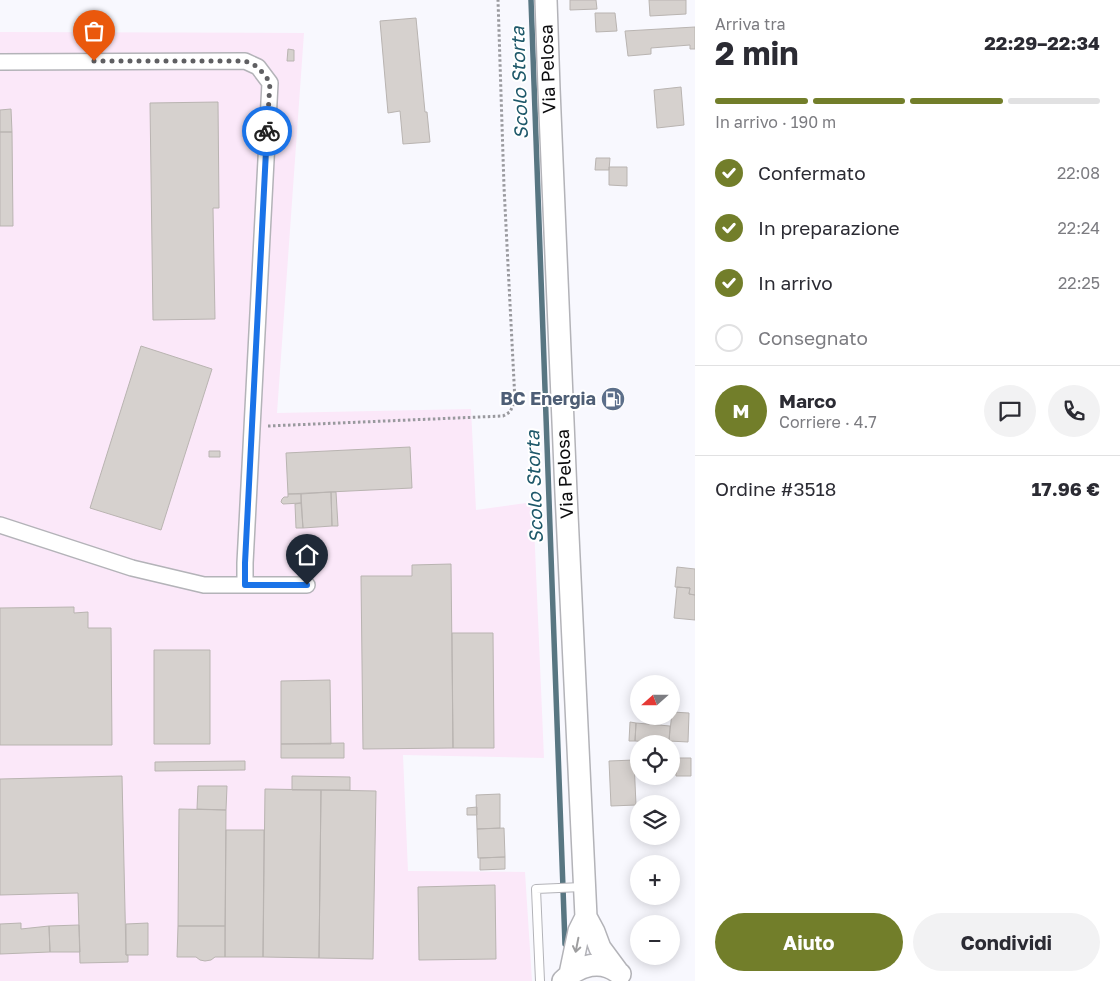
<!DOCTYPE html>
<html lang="it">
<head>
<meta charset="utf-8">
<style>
	body { margin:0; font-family:"Golos Text",sans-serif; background:#f2f2f3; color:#2b2b33; height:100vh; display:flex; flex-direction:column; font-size:19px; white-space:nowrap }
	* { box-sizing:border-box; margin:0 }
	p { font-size:16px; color:#7c7c81 }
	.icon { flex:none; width:28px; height:28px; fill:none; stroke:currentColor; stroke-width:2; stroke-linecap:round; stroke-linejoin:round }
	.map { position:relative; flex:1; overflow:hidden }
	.sheet { display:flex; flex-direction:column; background:#fff; width:425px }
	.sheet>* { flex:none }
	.needle { width:32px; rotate:249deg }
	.buttons { position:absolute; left:630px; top:675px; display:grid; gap:10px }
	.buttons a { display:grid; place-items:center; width:50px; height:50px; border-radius:50%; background:#fff; box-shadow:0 2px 12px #0003; font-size:25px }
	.pin { position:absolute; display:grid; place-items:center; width:42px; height:42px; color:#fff; margin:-51px -21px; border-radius:50% 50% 50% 0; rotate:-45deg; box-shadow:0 0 5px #0007 }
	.pin .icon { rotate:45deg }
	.courier { position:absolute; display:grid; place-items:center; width:50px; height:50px; margin:-25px; border:4px solid #1a73e8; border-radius:50%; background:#fff; color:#222; box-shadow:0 1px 6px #0007 }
	.headline em { font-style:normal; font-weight:700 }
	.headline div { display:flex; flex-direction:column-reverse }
	.headline { display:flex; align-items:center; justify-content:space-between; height:85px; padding:0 20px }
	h1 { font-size:32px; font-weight:700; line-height:38px }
	.bar { display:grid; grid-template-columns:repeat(4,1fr); gap:8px 5px; align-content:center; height:60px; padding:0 20px }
	.bar i { height:6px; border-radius:4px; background:#e1e1e2 }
	.bar .selected { background:#727e2a }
	.bar p { grid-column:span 4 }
	.line { display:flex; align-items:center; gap:12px; padding:0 20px; border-top:1px solid #e1e1e2 }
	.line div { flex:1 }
	.round { display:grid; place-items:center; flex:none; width:52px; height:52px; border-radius:26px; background:#f2f2f3 }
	ol { padding:0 20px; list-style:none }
	li { display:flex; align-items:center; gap:15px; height:55px }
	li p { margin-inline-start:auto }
	li .icon { padding:5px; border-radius:50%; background:#727e2a; color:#fff; stroke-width:4 }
	li:last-child { color:#7c7c81 }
	li i { width:28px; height:28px; border:2px solid #e1e1e2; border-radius:50% }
	.action { display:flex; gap:10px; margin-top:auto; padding:10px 20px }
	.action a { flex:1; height:58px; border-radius:30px; background:#727e2a; color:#fff; font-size:20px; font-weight:700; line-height:58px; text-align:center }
	.action a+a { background:#f2f2f3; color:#2b2b33 }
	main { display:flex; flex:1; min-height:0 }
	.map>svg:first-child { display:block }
	.industrial { fill:#fbe8f9 }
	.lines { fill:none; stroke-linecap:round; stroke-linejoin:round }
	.stream { stroke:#587682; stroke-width:5.5 }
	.building { fill:#d6d1ce; stroke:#b9b4b1 }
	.service-casing { stroke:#b3b3b8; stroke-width:10 }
	.minor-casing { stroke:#b3b3b8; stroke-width:18 }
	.secondary-casing { stroke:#b3b3b8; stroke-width:24 }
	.path { stroke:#99999e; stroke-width:3; stroke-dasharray:2.5 2.5; stroke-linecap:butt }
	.service { stroke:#fff; stroke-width:8 }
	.minor { stroke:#fff; stroke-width:15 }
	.secondary { stroke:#fff; stroke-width:21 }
	.oneway { stroke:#9e9e9f }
	.done { stroke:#5f5f62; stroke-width:5; stroke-dasharray:0 9 }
	.route { stroke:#1a73e8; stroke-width:6 }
	.labels { text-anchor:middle; stroke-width:4; stroke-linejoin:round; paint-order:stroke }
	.street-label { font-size:18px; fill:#0c0c0e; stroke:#fff }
	.service-label { font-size:18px; font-weight:bold; fill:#4e5e75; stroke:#fff; text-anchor:end }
	.water-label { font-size:19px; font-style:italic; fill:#1e586a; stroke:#fff }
</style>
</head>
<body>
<main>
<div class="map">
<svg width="695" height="981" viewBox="0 0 695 981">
	<rect width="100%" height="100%" fill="#f8f8fe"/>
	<path class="industrial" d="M 0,32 L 304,33 L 277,413 L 471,409 L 476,510 L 533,502 L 544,758 L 403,755 L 408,871 L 525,872 L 532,981 L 0,981 Z"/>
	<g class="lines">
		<path class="stream" d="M 531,0 L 565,944"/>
	</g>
	<path class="building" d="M 570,0 L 596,0 L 597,9 L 570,10 Z
		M 649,0 L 686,0 L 686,14 L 650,16 Z
		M 595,13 L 615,13 L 617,31 L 596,32 Z
		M 416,18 L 425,112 L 427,112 L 430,142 L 403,144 L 400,111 L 388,113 L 380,21 Z
		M 75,23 L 94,23 L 95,35 L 76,36 Z
		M 695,27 L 695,49 L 690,49 L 690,45 L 651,48 L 651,54 L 628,56 L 625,31 Z
		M 288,49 L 294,50 L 294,61 L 287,61 Z
		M 681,87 L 684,125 L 657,128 L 654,90 Z
		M 218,102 L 219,208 L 213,208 L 215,319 L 153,320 L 150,103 Z
		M 11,109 L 12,132 L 0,132 L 0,110 Z
		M 0,132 L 12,132 L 13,226 L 0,226 Z
		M 596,158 L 610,158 L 609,170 L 595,170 Z
		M 609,167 L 627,167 L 627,186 L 609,185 Z
		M 141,346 L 212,369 L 161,530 L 90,508 Z
		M 410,447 L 412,488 L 288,494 L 286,453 Z
		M 209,451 L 220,451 L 220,457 L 209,457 Z
		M 331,492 L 336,492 L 338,526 L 332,526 Z
		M 331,492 L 332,526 L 303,528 L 301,494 Z
		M 288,494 L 301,494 L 301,503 L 283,504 L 281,502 L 282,499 L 284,497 L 288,497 Z
		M 301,503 L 303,528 L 296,528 L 295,504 Z
		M 451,564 L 453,748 L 363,749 L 361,576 L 412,576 L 412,565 Z
		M 677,567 L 695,569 L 695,595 L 689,594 L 690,588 L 675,587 Z
		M 677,587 L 690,588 L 689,594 L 695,595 L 695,620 L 674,618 Z
		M 74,607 L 74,613 L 88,612 L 88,628 L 111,628 L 112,745 L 0,745 L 0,608 Z
		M 452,633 L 493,633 L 494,748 L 453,748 Z
		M 154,650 L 210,650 L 210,744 L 154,744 Z
		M 330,680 L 331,744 L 281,744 L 281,681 Z
		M 672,712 L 689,713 L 688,742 L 669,741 Z
		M 630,722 L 636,723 L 635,741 L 629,741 Z
		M 636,723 L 670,726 L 669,741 L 670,743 L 635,741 Z
		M 344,743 L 344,758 L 281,758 L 281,744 Z
		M 671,758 L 676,758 L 676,774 L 671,774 Z
		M 676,758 L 691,758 L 691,776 L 676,776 Z
		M 634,760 L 636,805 L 611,806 L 609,761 Z
		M 245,761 L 245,770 L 155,771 L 155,762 Z
		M 122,776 L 126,955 L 128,955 L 128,962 L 80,963 L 78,893 L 0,895 L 0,779 Z
		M 292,776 L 350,777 L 350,790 L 292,790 Z
		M 198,786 L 227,786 L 226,810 L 197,809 Z
		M 265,789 L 321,790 L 319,958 L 263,957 Z
		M 321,790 L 376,791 L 373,959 L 319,958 Z
		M 500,794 L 500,828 L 477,829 L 476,795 Z
		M 477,807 L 477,815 L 467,815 L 467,808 Z
		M 179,809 L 226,810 L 225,926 L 178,926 Z
		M 504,828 L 505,857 L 478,858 L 477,829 Z
		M 226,830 L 264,830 L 263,957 L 225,957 Z
		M 505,857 L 505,869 L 480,870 L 480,858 Z
		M 495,885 L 496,959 L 419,960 L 418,887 Z
		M 21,923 L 21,929 L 49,926 L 50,952 L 0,954 L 0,924 Z
		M 148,923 L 148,955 L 126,955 L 126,924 Z
		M 79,925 L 80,952 L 50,952 L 49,926 Z
		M 178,926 L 225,926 L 225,957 L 215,957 L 211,960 L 205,961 L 200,960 L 196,957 L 177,957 Z"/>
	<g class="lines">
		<g class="service-casing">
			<path id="service" d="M 540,981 L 536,889 L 582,887"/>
		</g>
		<g class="minor-casing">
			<path id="minor" d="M 0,62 L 245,61 L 258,67 L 270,83 L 245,563 L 245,585
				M 0,525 L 132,568 L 204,585 L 307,585"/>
		</g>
		<g class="secondary-casing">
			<path id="secondary" d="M 546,0 L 549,89 L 566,493 L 586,917 L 594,932 L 600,948 L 617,971
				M 570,974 L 579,931 L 586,917
				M 563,981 C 578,965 602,958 620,974"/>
		</g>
		<path class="path" d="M 268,426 L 503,416 L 510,412 L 515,401 L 504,187 L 498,0"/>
		<use href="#service" class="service"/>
		<use href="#minor" class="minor"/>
		<use href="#secondary" class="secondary"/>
	</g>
	<defs><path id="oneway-shaft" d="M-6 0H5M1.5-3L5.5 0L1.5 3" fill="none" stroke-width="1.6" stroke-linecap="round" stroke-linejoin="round" transform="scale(1.25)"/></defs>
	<use class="oneway" href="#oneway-shaft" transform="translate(577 945) rotate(101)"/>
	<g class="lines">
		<path class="done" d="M 94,61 L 245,61 L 258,67 L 270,82 L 267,131"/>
		<path class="route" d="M 267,131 L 245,563 L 245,585 L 307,585"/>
	</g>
	<defs>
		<g id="fuel-disc" transform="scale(1.25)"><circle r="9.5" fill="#5c6f8a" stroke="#fff"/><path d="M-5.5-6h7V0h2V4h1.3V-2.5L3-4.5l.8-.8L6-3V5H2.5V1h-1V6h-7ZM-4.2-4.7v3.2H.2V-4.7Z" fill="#fff"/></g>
	</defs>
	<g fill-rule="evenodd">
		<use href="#fuel-disc" x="613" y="399"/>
	</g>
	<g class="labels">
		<g class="street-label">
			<text transform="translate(548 69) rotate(-92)" y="6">Via Pelosa</text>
			<text transform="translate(565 474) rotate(-93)" y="6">Via Pelosa</text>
		</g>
		<g class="service-label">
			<text x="596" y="405">BC Energia</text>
		</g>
		<g class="water-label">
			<text transform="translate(519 83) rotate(-92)" y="7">Scolo Storta</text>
			<text transform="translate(534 487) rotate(-92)" y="7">Scolo Storta</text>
		</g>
	</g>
</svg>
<div class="buttons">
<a><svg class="needle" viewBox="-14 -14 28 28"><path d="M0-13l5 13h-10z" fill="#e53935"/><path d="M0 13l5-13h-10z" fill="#7c7c81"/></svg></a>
<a><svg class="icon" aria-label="locate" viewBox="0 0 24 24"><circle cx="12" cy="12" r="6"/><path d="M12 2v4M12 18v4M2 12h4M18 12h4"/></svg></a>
<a><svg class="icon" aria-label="layers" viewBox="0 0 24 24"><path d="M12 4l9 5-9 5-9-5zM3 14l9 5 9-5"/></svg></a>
<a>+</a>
<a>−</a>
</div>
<div class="pin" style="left:94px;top:61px;background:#ea580c"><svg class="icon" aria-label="bag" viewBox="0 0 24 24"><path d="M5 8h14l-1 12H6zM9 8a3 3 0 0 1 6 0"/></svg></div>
<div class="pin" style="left:307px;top:585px;background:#1f2937"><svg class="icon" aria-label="home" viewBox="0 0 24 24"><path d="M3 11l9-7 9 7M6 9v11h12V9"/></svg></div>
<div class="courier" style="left:267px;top:131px"><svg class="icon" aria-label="bike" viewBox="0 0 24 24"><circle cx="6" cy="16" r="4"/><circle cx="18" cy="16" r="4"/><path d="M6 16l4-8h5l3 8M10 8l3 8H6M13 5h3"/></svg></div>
</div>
<section class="sheet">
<div class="headline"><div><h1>2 min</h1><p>Arriva tra</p></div><em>22:29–22:34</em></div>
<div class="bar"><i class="selected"></i><i class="selected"></i><i class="selected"></i><i></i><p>In arrivo · 190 m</p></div>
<ol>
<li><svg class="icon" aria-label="check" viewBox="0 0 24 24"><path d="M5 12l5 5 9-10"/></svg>Confermato<p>22:08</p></li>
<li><svg class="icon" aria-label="check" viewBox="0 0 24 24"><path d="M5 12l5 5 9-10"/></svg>In preparazione<p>22:24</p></li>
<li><svg class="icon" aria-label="check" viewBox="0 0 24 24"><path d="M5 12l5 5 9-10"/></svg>In arrivo<p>22:25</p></li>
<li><i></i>Consegnato</li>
</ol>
<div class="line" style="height:90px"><b class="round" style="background:#727e2a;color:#fff">M</b><div><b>Marco</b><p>Corriere · 4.7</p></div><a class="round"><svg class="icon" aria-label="chat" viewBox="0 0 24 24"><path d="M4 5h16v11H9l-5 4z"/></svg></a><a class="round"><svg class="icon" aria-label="phone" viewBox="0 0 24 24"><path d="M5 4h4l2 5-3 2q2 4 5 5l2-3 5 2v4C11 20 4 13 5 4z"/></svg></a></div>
<div class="line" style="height:65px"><div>Ordine #3518</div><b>17.96 €</b></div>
<div class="action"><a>Aiuto</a><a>Condividi</a></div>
</section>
</main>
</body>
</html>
